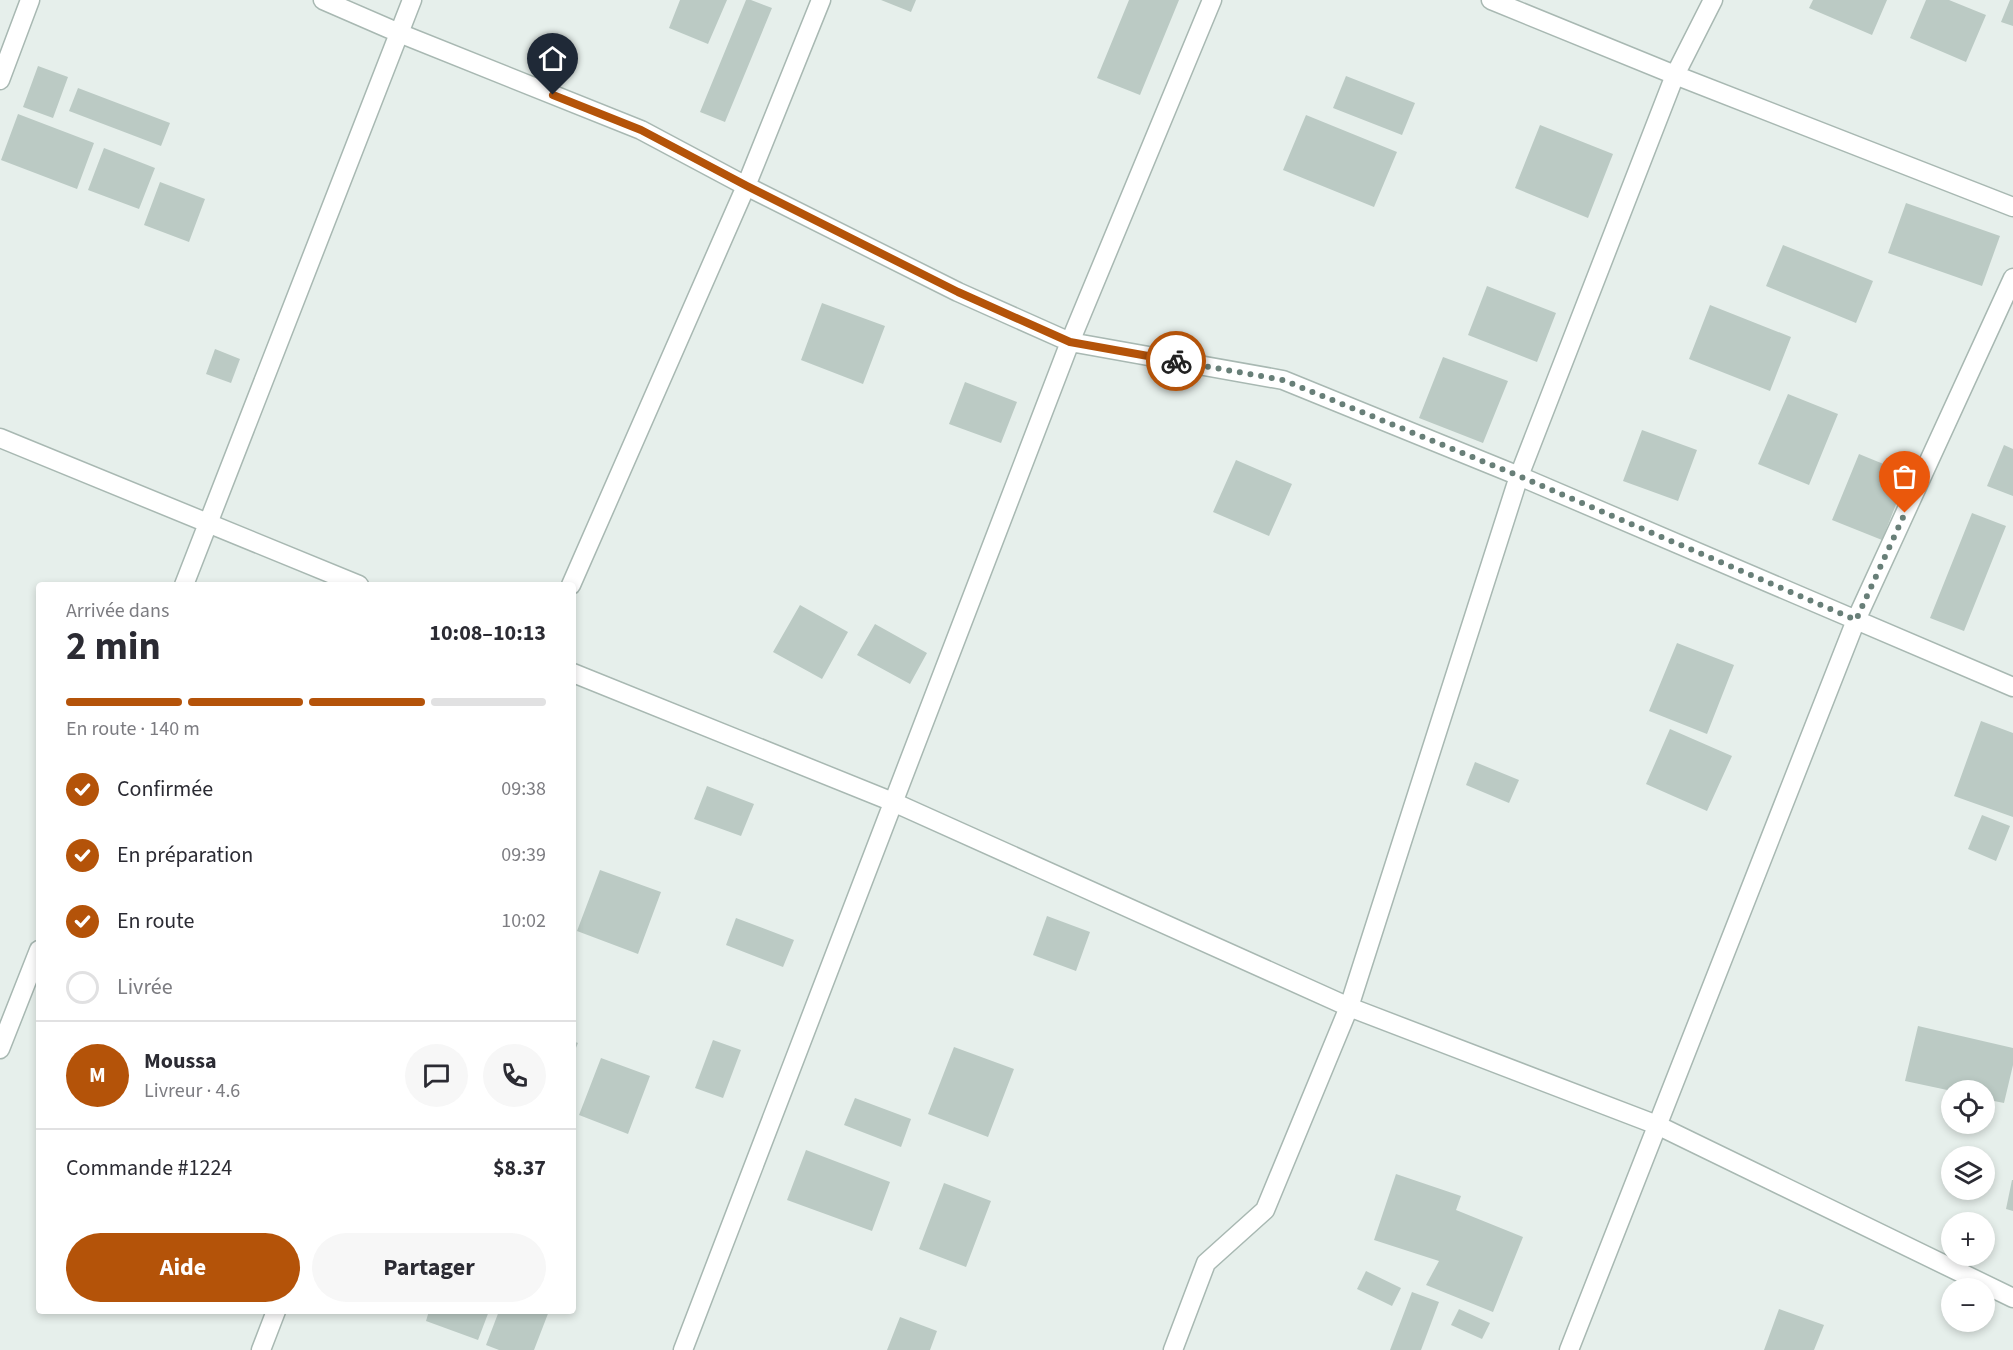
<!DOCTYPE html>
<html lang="fr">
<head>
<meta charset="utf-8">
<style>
	body { margin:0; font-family:"Source Sans 3",sans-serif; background:#f7f7f7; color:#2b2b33; height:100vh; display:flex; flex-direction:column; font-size:22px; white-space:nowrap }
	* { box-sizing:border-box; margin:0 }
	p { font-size:20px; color:#7c7c81 }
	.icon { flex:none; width:33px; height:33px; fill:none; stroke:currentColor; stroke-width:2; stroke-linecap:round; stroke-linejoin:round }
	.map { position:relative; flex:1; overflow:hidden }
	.side { position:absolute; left:36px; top:582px; width:540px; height:732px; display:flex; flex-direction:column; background:#fff; border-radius:6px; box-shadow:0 3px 9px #0003 }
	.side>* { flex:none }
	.controls { position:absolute; left:1941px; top:1080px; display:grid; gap:12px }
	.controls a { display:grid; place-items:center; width:54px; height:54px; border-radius:50%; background:#fff; box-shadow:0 3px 9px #0003; font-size:30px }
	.pin { position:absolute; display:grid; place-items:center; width:51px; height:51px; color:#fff; margin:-62px -26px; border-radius:50% 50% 50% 0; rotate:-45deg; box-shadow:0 0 6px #0007 }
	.pin .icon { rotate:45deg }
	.courier { position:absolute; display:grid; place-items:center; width:60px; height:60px; margin:-30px; border:4px solid #b45309; border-radius:50%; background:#fff; color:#222; box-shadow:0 2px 8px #0007 }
	.summary em { font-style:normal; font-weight:700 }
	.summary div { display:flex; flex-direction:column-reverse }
	.summary { display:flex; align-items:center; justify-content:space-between; height:102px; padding:0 30px }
	h1 { font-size:39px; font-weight:700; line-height:45px }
	.bar { display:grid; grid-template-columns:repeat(4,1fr); gap:9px 6px; align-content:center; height:72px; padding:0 30px }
	.bar i { height:8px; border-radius:4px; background:#e1e1e2 }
	.bar .on { background:#b45309 }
	.bar p { grid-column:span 4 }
	.line { display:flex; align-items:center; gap:15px; padding:0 30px; border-top:2px solid #e1e1e2 }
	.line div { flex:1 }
	.round { display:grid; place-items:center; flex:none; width:63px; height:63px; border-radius:32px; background:#f7f7f7 }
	ol { padding:0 30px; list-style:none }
	li { display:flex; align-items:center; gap:18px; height:66px }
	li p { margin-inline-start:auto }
	li .icon { padding:6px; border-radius:50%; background:#b45309; color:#fff; stroke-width:4 }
	li:last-child { color:#7c7c81 }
	li i { width:33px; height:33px; border:3px solid #e1e1e2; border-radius:50% }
	.button { display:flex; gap:12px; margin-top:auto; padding:12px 30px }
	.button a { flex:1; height:69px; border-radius:36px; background:#b45309; color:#fff; font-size:24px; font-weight:700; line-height:69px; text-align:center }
	.button a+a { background:#f7f7f7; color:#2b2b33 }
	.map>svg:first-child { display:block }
	.building { fill:#bbcac4 }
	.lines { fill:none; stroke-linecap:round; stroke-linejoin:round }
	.minor-casing { stroke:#a8b8b2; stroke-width:21 }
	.minor { stroke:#fff; stroke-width:18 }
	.done { stroke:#687f78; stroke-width:6; stroke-dasharray:0 10.8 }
	.route { stroke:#b45309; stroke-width:8 }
</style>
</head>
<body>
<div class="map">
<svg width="2013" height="1350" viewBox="0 0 2013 1350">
	<rect width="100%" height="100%" fill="#e6efeb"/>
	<path class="building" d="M 680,0 L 727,0 L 708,44 L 669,28 Z
		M 746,0 L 751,0 L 772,8 L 725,122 L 700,112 Z
		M 881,0 L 916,0 L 911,12 Z
		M 1129,0 L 1179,0 L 1140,95 L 1097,78 Z
		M 1813,0 L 1887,0 L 1872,35 L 1809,8 Z
		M 1926,0 L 1949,0 L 1986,15 L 1966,62 L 1910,38 Z
		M 2010,0 L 2013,0 L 2013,26 L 2001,22 Z
		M 38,66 L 68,77 L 53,118 L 23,107 Z
		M 1346,76 L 1415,103 L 1402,135 L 1333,108 Z
		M 78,88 L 170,123 L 161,146 L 69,111 Z
		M 18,114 L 94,143 L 77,189 L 1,160 Z
		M 1306,115 L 1397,152 L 1374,207 L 1283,170 Z
		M 1540,125 L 1613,154 L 1588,218 L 1515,188 Z
		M 104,148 L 155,168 L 139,209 L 88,190 Z
		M 160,182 L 205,199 L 189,242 L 144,225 Z
		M 1906,203 L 2000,236 L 1982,286 L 1888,253 Z
		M 1783,245 L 1873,281 L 1856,323 L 1766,286 Z
		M 1487,286 L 1556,313 L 1537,362 L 1468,335 Z
		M 822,303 L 885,326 L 863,384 L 801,360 Z
		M 1710,305 L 1791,337 L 1770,391 L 1689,359 Z
		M 215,349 L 240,359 L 231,383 L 206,374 Z
		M 1443,357 L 1508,381 L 1483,443 L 1419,418 Z
		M 965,382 L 1017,402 L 1001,443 L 949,424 Z
		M 1788,394 L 1838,414 L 1809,485 L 1758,464 Z
		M 1642,430 L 1697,450 L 1678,501 L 1623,481 Z
		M 2004,445 L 2013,449 L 2013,496 L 1987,486 Z
		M 1859,454 L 1908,474 L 1882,540 L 1832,520 Z
		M 1236,460 L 1292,484 L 1269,536 L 1213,512 Z
		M 1972,513 L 2006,526 L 1964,631 L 1930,618 Z
		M 800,605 L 848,632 L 822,679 L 773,652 Z
		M 875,624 L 927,653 L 910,684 L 857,655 Z
		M 1677,643 L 1734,665 L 1707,734 L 1649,711 Z
		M 1981,721 L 2013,733 L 2013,817 L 1954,796 Z
		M 1670,729 L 1732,756 L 1707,811 L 1646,784 Z
		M 1475,762 L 1519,780 L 1509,803 L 1466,785 Z
		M 707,786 L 754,804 L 741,836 L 694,819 Z
		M 1982,815 L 2010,826 L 1996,861 L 1968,849 Z
		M 600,870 L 661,892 L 638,954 L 577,931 Z
		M 1047,916 L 1090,932 L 1076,971 L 1033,955 Z
		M 736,918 L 794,940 L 783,967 L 726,945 Z
		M 1918,1026 L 2013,1048 L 2013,1065 L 2004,1103 L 1984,1099 L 1984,1090 L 1952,1091 L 1905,1081 Z
		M 713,1040 L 741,1050 L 723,1098 L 695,1088 Z
		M 573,1041 L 578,1043 L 573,1055 Z
		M 954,1047 L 1014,1069 L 988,1137 L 928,1114 Z
		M 601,1058 L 650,1076 L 628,1134 L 579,1115 Z
		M 855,1098 L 911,1119 L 901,1147 L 844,1125 Z
		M 806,1150 L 890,1182 L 872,1231 L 787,1200 Z
		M 1396,1174 L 1461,1196 L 1456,1210 L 1523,1237 L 1493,1312 L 1426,1285 L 1439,1261 L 1374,1240 Z
		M 2012,1180 L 2013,1180 L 2013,1211 L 2006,1209 Z
		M 944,1183 L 991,1201 L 966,1267 L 919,1249 Z
		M 1366,1271 L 1401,1288 L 1392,1306 L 1357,1289 Z
		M 1412,1292 L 1439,1302 L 1421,1350 L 1390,1350 Z
		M 1459,1309 L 1490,1323 L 1482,1339 L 1451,1325 Z
		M 1779,1309 L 1824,1325 L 1814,1350 L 1764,1350 Z
		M 429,1311 L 489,1311 L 478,1340 L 426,1321 Z
		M 499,1311 L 549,1311 L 534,1350 L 499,1350 L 486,1345 Z
		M 900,1317 L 937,1331 L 930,1350 L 887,1350 Z"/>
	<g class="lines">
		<g class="minor-casing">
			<path id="minor" d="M 323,0 L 399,33 L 641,130 L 746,186 L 958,292 L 1070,342 L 1283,380 L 1519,476 L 2013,687
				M 1491,0 L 1675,75 L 2013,207
				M 0,80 L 30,0
				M 0,438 L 359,585
				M 184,585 L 412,0
				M 571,585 L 746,186 L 821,0
				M 573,673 L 893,802 L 1349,1007 L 1657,1125 L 2013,1298
				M 0,1049 L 39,950
				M 261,1350 L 276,1311
				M 683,1350 L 1070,342 L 1212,0
				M 1173,1350 L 1206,1263 L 1265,1210 L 1349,1007 L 1519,476 L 1675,75 L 1713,0
				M 1569,1350 L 1856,620 L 2013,278"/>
		</g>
		<use href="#minor" class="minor"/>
	</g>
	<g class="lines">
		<path class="done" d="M 1176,361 L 1283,380 L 1519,476 L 1856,620 L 1905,513"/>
		<path class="route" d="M 553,95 L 641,130 L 747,186 L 958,292 L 1070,342 L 1176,361"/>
	</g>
</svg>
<div class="controls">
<a><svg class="icon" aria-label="locate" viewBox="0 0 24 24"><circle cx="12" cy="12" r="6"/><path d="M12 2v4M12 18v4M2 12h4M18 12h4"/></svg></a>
<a><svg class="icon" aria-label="layers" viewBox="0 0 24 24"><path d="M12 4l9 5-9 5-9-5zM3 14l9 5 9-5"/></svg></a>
<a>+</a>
<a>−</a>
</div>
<div class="pin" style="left:1905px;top:513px;background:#ea580c"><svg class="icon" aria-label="bag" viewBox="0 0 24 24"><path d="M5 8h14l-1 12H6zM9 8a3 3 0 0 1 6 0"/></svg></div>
<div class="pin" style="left:553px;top:95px;background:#1f2937"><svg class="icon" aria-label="home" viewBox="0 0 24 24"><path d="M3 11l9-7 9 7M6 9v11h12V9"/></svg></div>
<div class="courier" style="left:1176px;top:361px"><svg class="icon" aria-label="bike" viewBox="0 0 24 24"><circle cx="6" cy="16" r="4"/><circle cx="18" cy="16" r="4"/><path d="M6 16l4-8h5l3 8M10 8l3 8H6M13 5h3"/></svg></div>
<section class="side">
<div class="summary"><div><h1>2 min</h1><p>Arrivée dans</p></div><em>10:08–10:13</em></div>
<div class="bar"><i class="on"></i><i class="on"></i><i class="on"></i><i></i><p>En route · 140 m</p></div>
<ol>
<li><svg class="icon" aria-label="check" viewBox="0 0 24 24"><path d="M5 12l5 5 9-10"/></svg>Confirmée<p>09:38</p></li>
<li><svg class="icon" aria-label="check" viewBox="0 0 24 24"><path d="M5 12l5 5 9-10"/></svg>En préparation<p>09:39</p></li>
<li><svg class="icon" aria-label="check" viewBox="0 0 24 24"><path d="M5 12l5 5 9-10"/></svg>En route<p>10:02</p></li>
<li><i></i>Livrée</li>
</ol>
<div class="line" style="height:108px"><b class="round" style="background:#b45309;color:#fff">M</b><div><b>Moussa</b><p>Livreur · 4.6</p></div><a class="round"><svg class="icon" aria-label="chat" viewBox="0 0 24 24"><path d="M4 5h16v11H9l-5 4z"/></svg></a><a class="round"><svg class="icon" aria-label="phone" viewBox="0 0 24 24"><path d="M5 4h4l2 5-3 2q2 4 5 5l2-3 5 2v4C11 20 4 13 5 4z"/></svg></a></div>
<div class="line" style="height:78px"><div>Commande #1224</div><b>$8.37</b></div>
<div class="button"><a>Aide</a><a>Partager</a></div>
</section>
</div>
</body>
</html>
